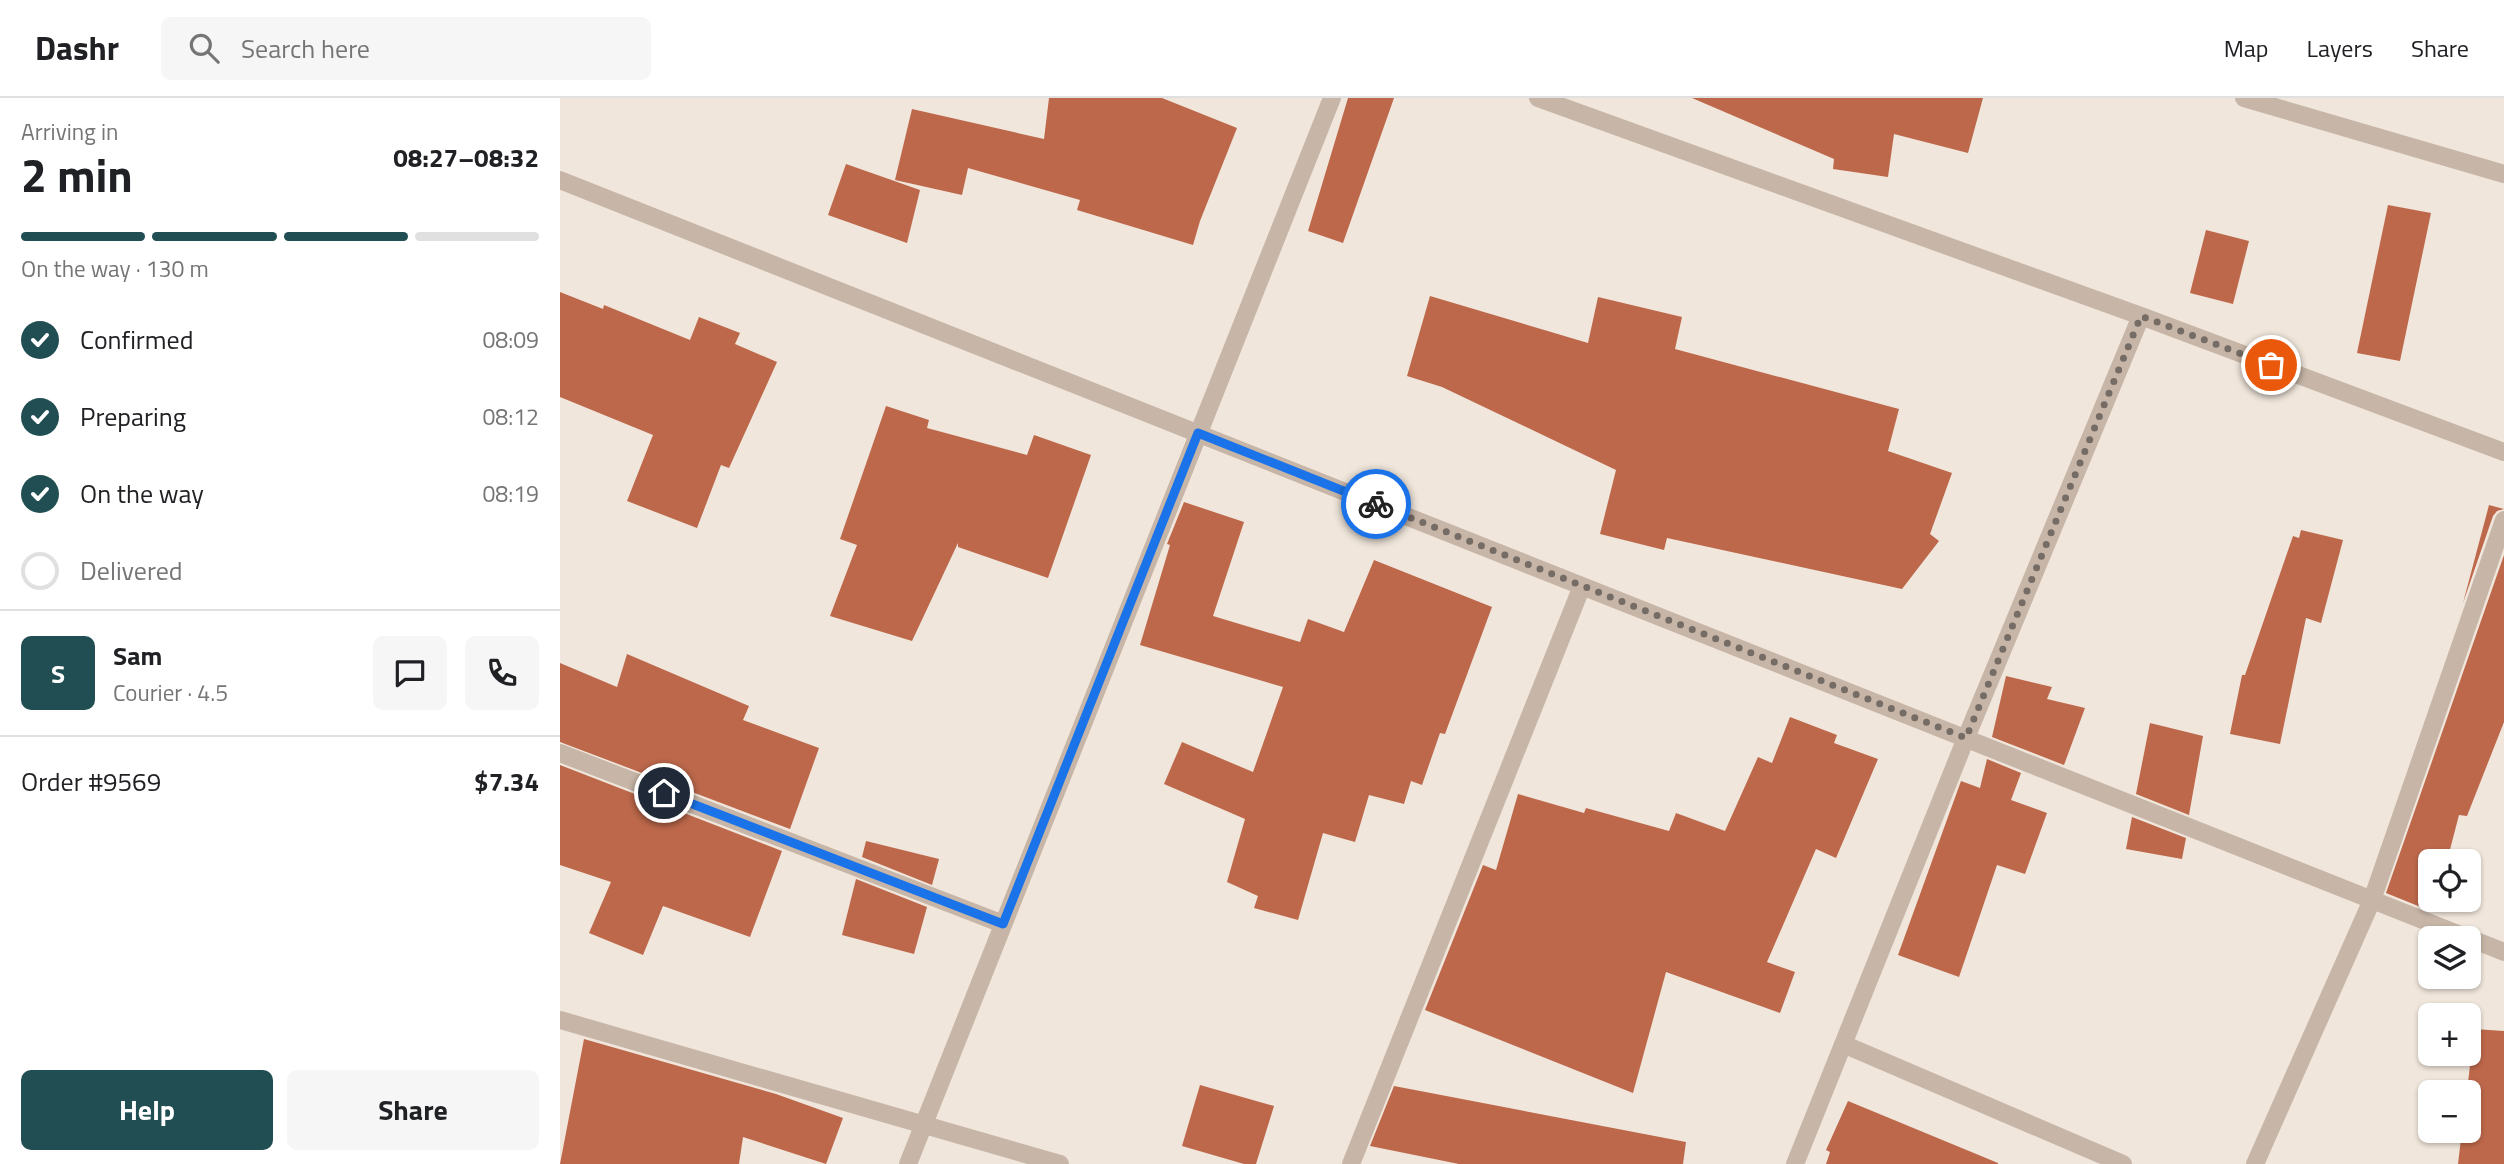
<!DOCTYPE html>
<html lang="en">
<head>
<meta charset="utf-8">
<style>
	body { margin:0; font-family:"Titillium Web",sans-serif; background:#f6f6f6; color:#202124; height:100vh; display:flex; flex-direction:column; font-size:26px; white-space:nowrap }
	* { box-sizing:border-box; margin:0 }
	p { font-size:23px; color:#757577 }
	.icon { flex:none; width:38px; height:38px; fill:none; stroke:currentColor; stroke-width:2; stroke-linecap:round; stroke-linejoin:round }
	.map { position:relative; flex:1; overflow:hidden }
	.panel { display:flex; flex-direction:column; background:#fff; width:560px }
	.panel>* { flex:none }
	.controls { position:absolute; left:1858px; top:751px; display:grid; gap:14px }
	.controls a { display:grid; place-items:center; width:63px; height:63px; border-radius:10px; background:#fff; box-shadow:0 2px 5px #0004; font-size:35px }
	.pin { position:absolute; display:grid; place-items:center; width:60px; height:60px; color:#fff; margin:-30px; border:4px solid #fff; border-radius:50%; box-shadow:0 2px 7px #0007 }
	.courier { position:absolute; display:grid; place-items:center; width:70px; height:70px; margin:-35px; border:5px solid #1a73e8; border-radius:50%; background:#fff; color:#222; box-shadow:0 2px 9px #0007 }
	.headline em { font-style:normal; font-weight:700 }
	.headline div { display:flex; flex-direction:column-reverse }
	.headline { display:flex; align-items:center; justify-content:space-between; height:119px; padding:0 21px }
	h1 { font-size:46px; font-weight:700; line-height:52px }
	.bar { display:grid; grid-template-columns:repeat(4,1fr); gap:10px 7px; align-content:center; height:84px; padding:0 21px }
	.bar i { height:9px; border-radius:5px; background:#e0e0e0 }
	.bar .selected { background:#204e52 }
	.bar p { grid-column:span 4 }
	.line { display:flex; align-items:center; gap:18px; padding:0 21px; border-top:2px solid #e0e0e0 }
	.line div { flex:1 }
	.round { display:grid; place-items:center; flex:none; width:74px; height:74px; border-radius:10px; background:#f6f6f6 }
	ol { padding:0 21px; list-style:none }
	li { display:flex; align-items:center; gap:21px; height:77px }
	li p { margin-inline-start:auto }
	li .icon { padding:7px; border-radius:50%; background:#204e52; color:#fff; stroke-width:4 }
	li:last-child { color:#757577 }
	li i { width:38px; height:38px; border:4px solid #e0e0e0; border-radius:50% }
	.button { display:flex; gap:14px; margin-top:auto; padding:14px 21px }
	.button a { flex:1; height:80px; border-radius:10px; background:#204e52; color:#fff; font-size:28px; font-weight:700; line-height:80px; text-align:center }
	.button a+a { background:#f6f6f6; color:#202124 }
	header { display:flex; align-items:center; gap:42px; box-sizing:border-box; height:98px; padding:0 35px; background:#fff; border-bottom:2px solid #e0e0e0 }
	header strong { font-size:33px }
	nav { display:flex; gap:38px; margin-inline-start:auto; font-size:24px }
	.search { width:490px; height:63px; background:#f6f6f6; display:flex; align-items:center; gap:18px; box-sizing:border-box; padding:0 24px; border-radius:10px; color:#757577; font-size:26px }
	main { display:flex; flex:1; min-height:0 }
	.map>svg:first-child { display:block }
	.building { fill:#bd684b }
	.lines { fill:none; stroke-linecap:round; stroke-linejoin:round }
	.street { stroke:#c7b6a7; stroke-width:18 }
	.done { stroke:#766c66; stroke-width:7; stroke-dasharray:0 12.6 }
	.route { stroke:#1a73e8; stroke-width:9 }
</style>
</head>
<body>
<header>
<strong>Dashr</strong>
<div class="search"><svg class="icon" aria-label="search" viewBox="0 0 24 24"><circle cx="10" cy="10" r="6"/><path d="M15 15l6 6"/></svg>Search here</div>
<nav><a>Map</a><a>Layers</a><a>Share</a></nav>
</header>
<main>
<section class="panel">
<div class="headline"><div><h1>2 min</h1><p>Arriving in</p></div><em>08:27–08:32</em></div>
<div class="bar"><i class="selected"></i><i class="selected"></i><i class="selected"></i><i></i><p>On the way · 130 m</p></div>
<ol>
<li><svg class="icon" aria-label="check" viewBox="0 0 24 24"><path d="M5 12l5 5 9-10"/></svg>Confirmed<p>08:09</p></li>
<li><svg class="icon" aria-label="check" viewBox="0 0 24 24"><path d="M5 12l5 5 9-10"/></svg>Preparing<p>08:12</p></li>
<li><svg class="icon" aria-label="check" viewBox="0 0 24 24"><path d="M5 12l5 5 9-10"/></svg>On the way<p>08:19</p></li>
<li><i></i>Delivered</li>
</ol>
<div class="line" style="height:126px"><b class="round" style="background:#204e52;color:#fff">S</b><div><b>Sam</b><p>Courier · 4.5</p></div><a class="round"><svg class="icon" aria-label="chat" viewBox="0 0 24 24"><path d="M4 5h16v11H9l-5 4z"/></svg></a><a class="round"><svg class="icon" aria-label="phone" viewBox="0 0 24 24"><path d="M5 4h4l2 5-3 2q2 4 5 5l2-3 5 2v4C11 20 4 13 5 4z"/></svg></a></div>
<div class="line" style="height:91px"><div>Order #9569</div><b>$7.34</b></div>
<div class="button"><a>Help</a><a>Share</a></div>
</section>
<div class="map">
<svg width="1944" height="1066" viewBox="0 0 1944 1066">
	<rect width="100%" height="100%" fill="#f0e6db"/>
	<path class="building" d="M 489,0 L 602,0 L 677,30 L 640,123 L 633,147 L 517,112 L 520,102 L 408,70 L 402,97 L 335,82 L 352,11 L 484,41 Z
		M 788,0 L 834,0 L 783,145 L 748,133 Z
		M 1132,0 L 1423,0 L 1408,55 L 1334,36 L 1328,79 L 1273,71 L 1274,61 Z
		M 286,66 L 360,92 L 347,145 L 268,117 Z
		M 1828,107 L 1871,115 L 1840,263 L 1797,255 Z
		M 1646,132 L 1689,143 L 1673,206 L 1630,195 Z
		M 0,194 L 43,211 L 44,207 L 130,242 L 139,219 L 180,235 L 175,246 L 217,264 L 169,370 L 161,367 L 137,430 L 67,403 L 93,337 L 0,299 Z
		M 870,198 L 1028,245 L 1038,199 L 1122,219 L 1115,251 L 1339,311 L 1328,353 L 1392,375 L 1370,436 L 1379,443 L 1342,491 L 1107,440 L 1104,452 L 1040,436 L 1056,372 L 882,289 L 847,278 Z
		M 326,308 L 369,322 L 367,330 L 467,357 L 474,337 L 531,357 L 488,480 L 398,449 L 398,445 L 352,543 L 270,518 L 297,447 L 280,441 Z
		M 624,404 L 684,424 L 653,518 L 740,544 L 748,521 L 784,534 L 814,462 L 932,509 L 885,636 L 880,635 L 862,687 L 851,683 L 844,706 L 809,697 L 795,744 L 763,735 L 738,822 L 694,810 L 698,798 L 667,784 L 685,721 L 604,686 L 622,644 L 693,674 L 723,589 L 580,547 L 610,447 L 607,446 Z
		M 1929,407 L 1944,411 L 1937,413 L 1933,418 L 1903,505 Z
		M 1741,432 L 1783,442 L 1761,525 L 1746,520 L 1720,646 L 1670,636 L 1682,577 L 1685,577 L 1733,438 L 1739,440 Z
		M 1944,457 L 1944,624 L 1907,718 L 1899,717 L 1887,763 L 1871,763 L 1871,802 L 1876,802 L 1873,814 L 1826,795 Z
		M 67,556 L 189,608 L 183,622 L 259,650 L 230,731 L 0,644 L 0,565 L 57,589 Z
		M 1446,578 L 1492,589 L 1487,601 L 1525,610 L 1504,667 L 1432,639 Z
		M 1230,619 L 1277,637 L 1274,645 L 1318,661 L 1276,760 L 1256,751 L 1207,864 L 1235,874 L 1220,915 L 1106,874 L 1073,995 L 865,912 L 923,767 L 936,772 L 958,696 L 1024,715 L 1026,710 L 1109,733 L 1116,715 L 1165,733 L 1198,659 L 1212,665 Z
		M 1590,625 L 1643,638 L 1629,717 L 1576,696 Z
		M 1427,661 L 1461,675 L 1451,702 L 1487,715 L 1465,776 L 1437,767 L 1399,879 L 1338,857 L 1401,683 L 1420,690 Z
		M 0,667 L 222,753 L 190,839 L 103,808 L 83,857 L 29,835 L 51,784 L 0,767 Z
		M 1572,719 L 1626,740 L 1622,761 L 1566,751 Z
		M 306,743 L 379,761 L 372,787 L 302,759 Z
		M 296,781 L 367,809 L 354,856 L 282,837 Z
		M 1914,931 L 1944,933 L 1944,1066 L 1898,1066 L 1902,1032 L 1909,1032 L 1909,994 L 1907,994 Z
		M 24,941 L 216,996 L 283,1020 L 266,1066 L 183,1039 L 179,1066 L 0,1066 Z
		M 640,987 L 714,1008 L 696,1066 L 684,1066 L 622,1048 Z
		M 834,988 L 1126,1044 L 1123,1066 L 899,1066 L 810,1048 Z
		M 1288,1003 L 1438,1065 L 1438,1066 L 1266,1066 L 1270,1054 L 1266,1052 Z"/>
	<g class="lines">
		<path class="street" d="M 978,0 L 1581,218 L 1944,354
			M 1684,0 L 1944,76
			M 0,82 L 1908,840
			M 0,655 L 443,826
			M 1909,840 L 1944,854
			M 0,922 L 500,1066
			M 1283,946 L 1563,1066
			M 348,1066 L 772,0
			M 791,1066 L 1022,488
			M 1235,1066 L 1406,640 L 1581,218
			M 1695,1066 L 1812,802 L 1944,422"/>
	</g>
	<g class="lines">
		<path class="done" d="M 816,406 L 1406,640 L 1581,218 L 1711,267"/>
		<path class="route" d="M 104,695 L 443,826 L 638,335 L 816,406"/>
	</g>
</svg>
<div class="controls">
<a><svg class="icon" aria-label="locate" viewBox="0 0 24 24"><circle cx="12" cy="12" r="6"/><path d="M12 2v4M12 18v4M2 12h4M18 12h4"/></svg></a>
<a><svg class="icon" aria-label="layers" viewBox="0 0 24 24"><path d="M12 4l9 5-9 5-9-5zM3 14l9 5 9-5"/></svg></a>
<a>+</a>
<a>−</a>
</div>
<div class="pin" style="left:1711px;top:267px;background:#ea580c"><svg class="icon" aria-label="bag" viewBox="0 0 24 24"><path d="M5 8h14l-1 12H6zM9 8a3 3 0 0 1 6 0"/></svg></div>
<div class="pin" style="left:104px;top:695px;background:#1f2937"><svg class="icon" aria-label="home" viewBox="0 0 24 24"><path d="M3 11l9-7 9 7M6 9v11h12V9"/></svg></div>
<div class="courier" style="left:816px;top:406px"><svg class="icon" aria-label="bike" viewBox="0 0 24 24"><circle cx="6" cy="16" r="4"/><circle cx="18" cy="16" r="4"/><path d="M6 16l4-8h5l3 8M10 8l3 8H6M13 5h3"/></svg></div>
</div>
</main>
</body>
</html>
